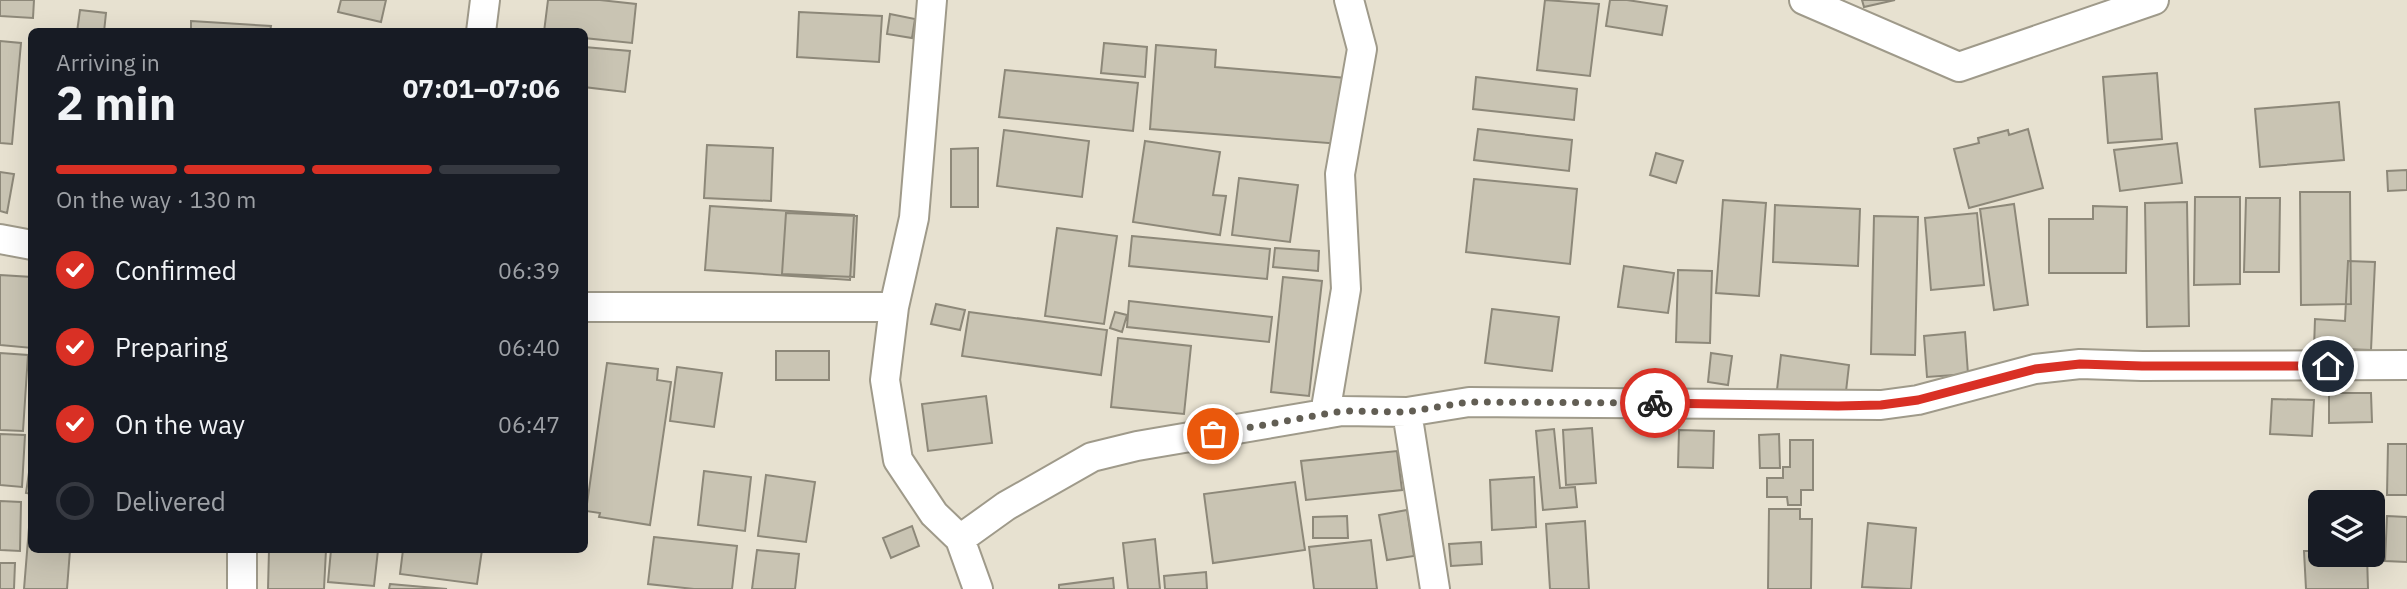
<!DOCTYPE html>
<html lang="en">
<head>
<meta charset="utf-8">
<style>
	body { margin:0; font-family:"IBM Plex Sans",sans-serif; background:#242831; color:#f1f3f6; height:100vh; display:flex; flex-direction:column; font-size:26px; white-space:nowrap }
	* { box-sizing:border-box; margin:0 }
	p { font-size:23px; color:#9ea1a6 }
	.icon { flex:none; width:38px; height:38px; fill:none; stroke:currentColor; stroke-width:2; stroke-linecap:round; stroke-linejoin:round }
	.map { position:relative; flex:1; overflow:hidden }
	.sheet { position:absolute; left:28px; top:28px; width:560px; height:525px; display:flex; flex-direction:column; background:#171b24; border-radius:10px; box-shadow:0 7px 28px #0002 }
	.sheet>* { flex:none }
	.fabs { position:absolute; left:2308px; top:490px; display:grid; gap:14px }
	.fabs a { display:grid; place-items:center; width:77px; height:77px; border-radius:10px; background:#171b24; box-shadow:0 7px 28px #0002; font-size:35px }
	.pin { position:absolute; display:grid; place-items:center; width:60px; height:60px; color:#fff; margin:-30px; border:4px solid #fff; border-radius:50%; box-shadow:0 2px 7px #0007 }
	.courier { position:absolute; display:grid; place-items:center; width:70px; height:70px; margin:-35px; border:5px solid #d93025; border-radius:50%; background:#fff; color:#222; box-shadow:0 2px 9px #0007 }
	.overview em { font-style:normal; font-weight:800 }
	.overview div { display:flex; flex-direction:column-reverse }
	.overview { display:flex; align-items:center; justify-content:space-between; height:119px; padding:0 28px }
	h1 { font-size:46px; font-weight:800; line-height:52px }
	.bar { display:grid; grid-template-columns:repeat(4,1fr); gap:10px 7px; align-content:center; height:84px; padding:0 28px }
	.bar i { height:9px; border-radius:5px; background:#363941 }
	.bar .on { background:#d93025 }
	.bar p { grid-column:span 4 }
	ol { padding:0 28px; list-style:none }
	li { display:flex; align-items:center; gap:21px; height:77px }
	li p { margin-inline-start:auto }
	li .icon { padding:7px; border-radius:50%; background:#d93025; color:#fff; stroke-width:4 }
	li:last-child { color:#9ea1a6 }
	li i { width:38px; height:38px; border:4px solid #363941; border-radius:50% }
	.map>svg:first-child { display:block }
	.building { fill:#c9c4b3; stroke:#8d8879; stroke-width:2 }
	.lines { fill:none; stroke-linecap:round; stroke-linejoin:round }
	.minor-casing { stroke:#9f9a8a; stroke-width:32 }
	.minor { stroke:#fff; stroke-width:28 }
	.done { stroke:#625e54; stroke-width:7; stroke-dasharray:0 12.6 }
	.route { stroke:#d93025; stroke-width:9 }
</style>
</head>
<body>
<div class="map">
<svg width="2407" height="589" viewBox="0 0 2407 589">
	<rect width="100%" height="100%" fill="#e7e1d0"/>
	<path class="building" d="M 0,0 L 34,0 L 33,18 L 0,16 Z
		M 341,0 L 386,0 L 381,22 L 338,12 Z
		M 548,0 L 600,0 L 636,4 L 632,43 L 584,38 L 584,32 L 544,32 Z
		M 1545,0 L 1599,4 L 1590,76 L 1537,70 Z
		M 1610,0 L 1627,0 L 1667,6 L 1662,35 L 1606,26 Z
		M 1862,0 L 1895,0 L 1864,7 Z
		M 80,10 L 106,13 L 104,32 L 77,32 Z
		M 799,12 L 882,16 L 879,62 L 797,57 Z
		M 890,14 L 915,19 L 912,38 L 887,34 Z
		M 191,21 L 271,26 L 270,32 L 191,32 Z
		M 0,41 L 21,43 L 12,144 L 0,143 Z
		M 1104,43 L 1147,47 L 1145,77 L 1101,73 Z
		M 1156,45 L 1216,50 L 1215,67 L 1346,78 L 1341,144 L 1150,129 Z
		M 584,47 L 630,51 L 625,92 L 584,87 Z
		M 1005,70 L 1138,83 L 1133,131 L 999,117 Z
		M 2157,73 L 2162,139 L 2108,143 L 2103,77 Z
		M 1476,77 L 1577,89 L 1574,120 L 1473,109 Z
		M 2339,102 L 2344,160 L 2260,167 L 2255,109 Z
		M 1478,129 L 1572,140 L 1569,171 L 1474,160 Z
		M 2028,129 L 2043,188 L 1969,208 L 1954,149 L 1979,143 L 1978,138 L 2008,130 L 2009,135 Z
		M 1004,130 L 1089,141 L 1082,197 L 997,186 Z
		M 1145,141 L 1220,152 L 1213,195 L 1226,196 L 1220,235 L 1133,222 Z
		M 2177,143 L 2182,183 L 2120,191 L 2114,150 Z
		M 707,145 L 773,148 L 771,201 L 704,198 Z
		M 978,148 L 978,207 L 951,207 L 951,149 Z
		M 1656,153 L 1683,161 L 1676,183 L 1650,175 Z
		M 2407,170 L 2407,190 L 2388,191 L 2387,171 Z
		M 0,172 L 14,174 L 7,213 L 0,211 Z
		M 1239,178 L 1298,185 L 1290,242 L 1232,235 Z
		M 1474,179 L 1577,189 L 1570,264 L 1466,252 Z
		M 2300,192 L 2350,192 L 2351,304 L 2301,305 Z
		M 2195,197 L 2240,197 L 2240,284 L 2194,285 Z
		M 2246,198 L 2280,198 L 2279,272 L 2244,272 Z
		M 1723,200 L 1766,203 L 1759,296 L 1716,293 Z
		M 2187,202 L 2189,326 L 2147,327 L 2145,203 Z
		M 2014,204 L 2028,305 L 1994,310 L 1980,209 Z
		M 1775,205 L 1860,209 L 1858,266 L 1773,262 Z
		M 710,206 L 854,215 L 850,280 L 705,270 Z
		M 2093,206 L 2127,207 L 2126,273 L 2049,273 L 2049,219 L 2093,219 Z
		M 786,213 L 857,216 L 854,277 L 782,274 Z
		M 1977,213 L 1984,285 L 1931,290 L 1925,218 Z
		M 1874,216 L 1918,217 L 1915,355 L 1871,354 Z
		M 1057,228 L 1117,236 L 1104,324 L 1045,316 Z
		M 1132,236 L 1270,249 L 1267,279 L 1129,266 Z
		M 1275,248 L 1319,251 L 1318,271 L 1273,267 Z
		M 2348,261 L 2375,262 L 2371,350 L 2314,348 L 2315,319 L 2345,321 Z
		M 1624,266 L 1674,273 L 1668,313 L 1618,307 Z
		M 1678,270 L 1712,271 L 1710,343 L 1676,342 Z
		M 0,275 L 32,277 L 32,348 L 0,345 Z
		M 1283,277 L 1322,281 L 1309,396 L 1271,392 Z
		M 1129,301 L 1272,317 L 1269,342 L 1127,327 Z
		M 936,304 L 965,310 L 960,330 L 931,324 Z
		M 1492,309 L 1559,317 L 1552,371 L 1485,363 Z
		M 969,312 L 1107,330 L 1101,375 L 962,356 Z
		M 1115,312 L 1127,315 L 1122,332 L 1110,328 Z
		M 1965,332 L 1968,374 L 1927,377 L 1924,336 Z
		M 1118,338 L 1191,346 L 1184,414 L 1111,407 Z
		M 776,351 L 829,351 L 829,380 L 776,380 Z
		M 0,353 L 28,355 L 23,431 L 0,430 Z
		M 1711,353 L 1732,356 L 1728,385 L 1708,382 Z
		M 1781,355 L 1849,365 L 1845,400 L 1777,390 Z
		M 607,363 L 658,369 L 657,380 L 671,382 L 650,525 L 599,517 L 600,513 L 586,511 Z
		M 677,367 L 722,373 L 714,427 L 670,421 Z
		M 2329,393 L 2371,393 L 2372,422 L 2329,423 Z
		M 986,396 L 992,443 L 928,451 L 922,404 Z
		M 2272,399 L 2314,400 L 2312,436 L 2270,434 Z
		M 1592,428 L 1596,483 L 1566,485 L 1563,430 Z
		M 1554,429 L 1560,488 L 1575,487 L 1577,507 L 1543,510 L 1536,431 Z
		M 1679,430 L 1714,431 L 1713,468 L 1678,467 Z
		M 0,434 L 25,435 L 22,487 L 0,485 Z
		M 1779,434 L 1780,468 L 1760,468 L 1759,435 Z
		M 1790,440 L 1813,440 L 1813,490 L 1801,490 L 1801,505 L 1788,505 L 1787,497 L 1767,497 L 1767,478 L 1783,478 L 1783,467 L 1790,467 Z
		M 2388,444 L 2407,444 L 2407,495 L 2387,495 Z
		M 1397,451 L 1402,490 L 1306,500 L 1301,461 Z
		M 32,452 L 32,494 L 26,493 Z
		M 704,471 L 751,477 L 745,531 L 698,525 Z
		M 766,475 L 815,482 L 806,542 L 758,536 Z
		M 1534,477 L 1536,527 L 1492,530 L 1490,480 Z
		M 1295,482 L 1305,550 L 1213,563 L 1204,494 Z
		M 0,501 L 21,502 L 20,551 L 0,550 Z
		M 31,503 L 32,550 L 70,550 L 67,589 L 24,589 Z
		M 1769,509 L 1800,509 L 1800,519 L 1812,519 L 1811,589 L 1768,589 Z
		M 1407,510 L 1414,556 L 1387,560 L 1379,515 Z
		M 1347,516 L 1348,538 L 1313,538 L 1313,517 Z
		M 2387,516 L 2407,517 L 2407,562 L 2385,561 Z
		M 1585,521 L 1589,589 L 1550,589 L 1546,524 Z
		M 1868,523 L 1916,528 L 1911,589 L 1862,587 Z
		M 912,526 L 919,546 L 891,558 L 883,538 Z
		M 654,537 L 737,546 L 732,589 L 694,589 L 648,584 Z
		M 1155,539 L 1160,589 L 1128,589 L 1123,543 Z
		M 1371,540 L 1377,589 L 1314,589 L 1309,547 Z
		M 2317,540 L 2320,540 L 2320,555 L 2367,555 L 2368,589 L 2306,589 L 2304,551 L 2318,551 Z
		M 1481,542 L 1482,564 L 1451,566 L 1449,544 Z
		M 269,550 L 326,550 L 324,589 L 268,589 Z
		M 331,550 L 378,550 L 374,586 L 328,582 Z
		M 403,550 L 482,550 L 477,584 L 400,574 Z
		M 757,550 L 799,554 L 795,589 L 752,589 Z
		M 0,563 L 15,563 L 14,589 L 0,589 Z
		M 1206,572 L 1207,589 L 1165,589 L 1164,576 Z
		M 1113,578 L 1114,589 L 1059,589 L 1059,585 Z
		M 390,584 L 447,589 L 389,589 Z"/>
	<g class="lines">
		<g class="minor-casing">
			<path id="minor" d="M 932,0 L 914,218 L 894,307 L 885,380 L 898,460 L 934,514 L 960,539 L 978,589
				M 1804,0 L 1959,67 L 2154,0
				M 481,32 L 485,0
				M 0,239 L 32,245
				M 584,307 L 894,307
				M 1407,412 L 1435,589
				M 1325,414 L 1346,289 L 1340,174 L 1362,49 L 1349,0
				M 960,539 L 1006,506 L 1092,457 L 1137,446 L 1342,411 L 1407,412 L 1469,402 L 1881,405 L 1918,400 L 2035,369 L 2080,364 L 2142,366 L 2407,365
				M 242,550 L 242,589"/>
		</g>
		<use href="#minor" class="minor"/>
	</g>
	<g class="lines">
		<path class="done" d="M 1213,434 L 1342,411 L 1407,412 L 1469,402 L 1655,403"/>
		<path class="route" d="M 1655,403 L 1838,406 L 1881,405 L 1918,400 L 2035,369 L 2080,364 L 2142,366 L 2328,366"/>
	</g>
</svg>
<div class="fabs">
<a><svg class="icon" aria-label="layers" viewBox="0 0 24 24"><path d="M12 4l9 5-9 5-9-5zM3 14l9 5 9-5"/></svg></a>
</div>
<div class="pin" style="left:1213px;top:434px;background:#ea580c"><svg class="icon" aria-label="bag" viewBox="0 0 24 24"><path d="M5 8h14l-1 12H6zM9 8a3 3 0 0 1 6 0"/></svg></div>
<div class="pin" style="left:2328px;top:366px;background:#1f2937"><svg class="icon" aria-label="home" viewBox="0 0 24 24"><path d="M3 11l9-7 9 7M6 9v11h12V9"/></svg></div>
<div class="courier" style="left:1655px;top:403px"><svg class="icon" aria-label="bike" viewBox="0 0 24 24"><circle cx="6" cy="16" r="4"/><circle cx="18" cy="16" r="4"/><path d="M6 16l4-8h5l3 8M10 8l3 8H6M13 5h3"/></svg></div>
<section class="sheet">
<div class="overview"><div><h1>2 min</h1><p>Arriving in</p></div><em>07:01–07:06</em></div>
<div class="bar"><i class="on"></i><i class="on"></i><i class="on"></i><i></i><p>On the way · 130 m</p></div>
<ol>
<li><svg class="icon" aria-label="check" viewBox="0 0 24 24"><path d="M5 12l5 5 9-10"/></svg>Confirmed<p>06:39</p></li>
<li><svg class="icon" aria-label="check" viewBox="0 0 24 24"><path d="M5 12l5 5 9-10"/></svg>Preparing<p>06:40</p></li>
<li><svg class="icon" aria-label="check" viewBox="0 0 24 24"><path d="M5 12l5 5 9-10"/></svg>On the way<p>06:47</p></li>
<li><i></i>Delivered</li>
</ol>
</section>
</div>
</body>
</html>
